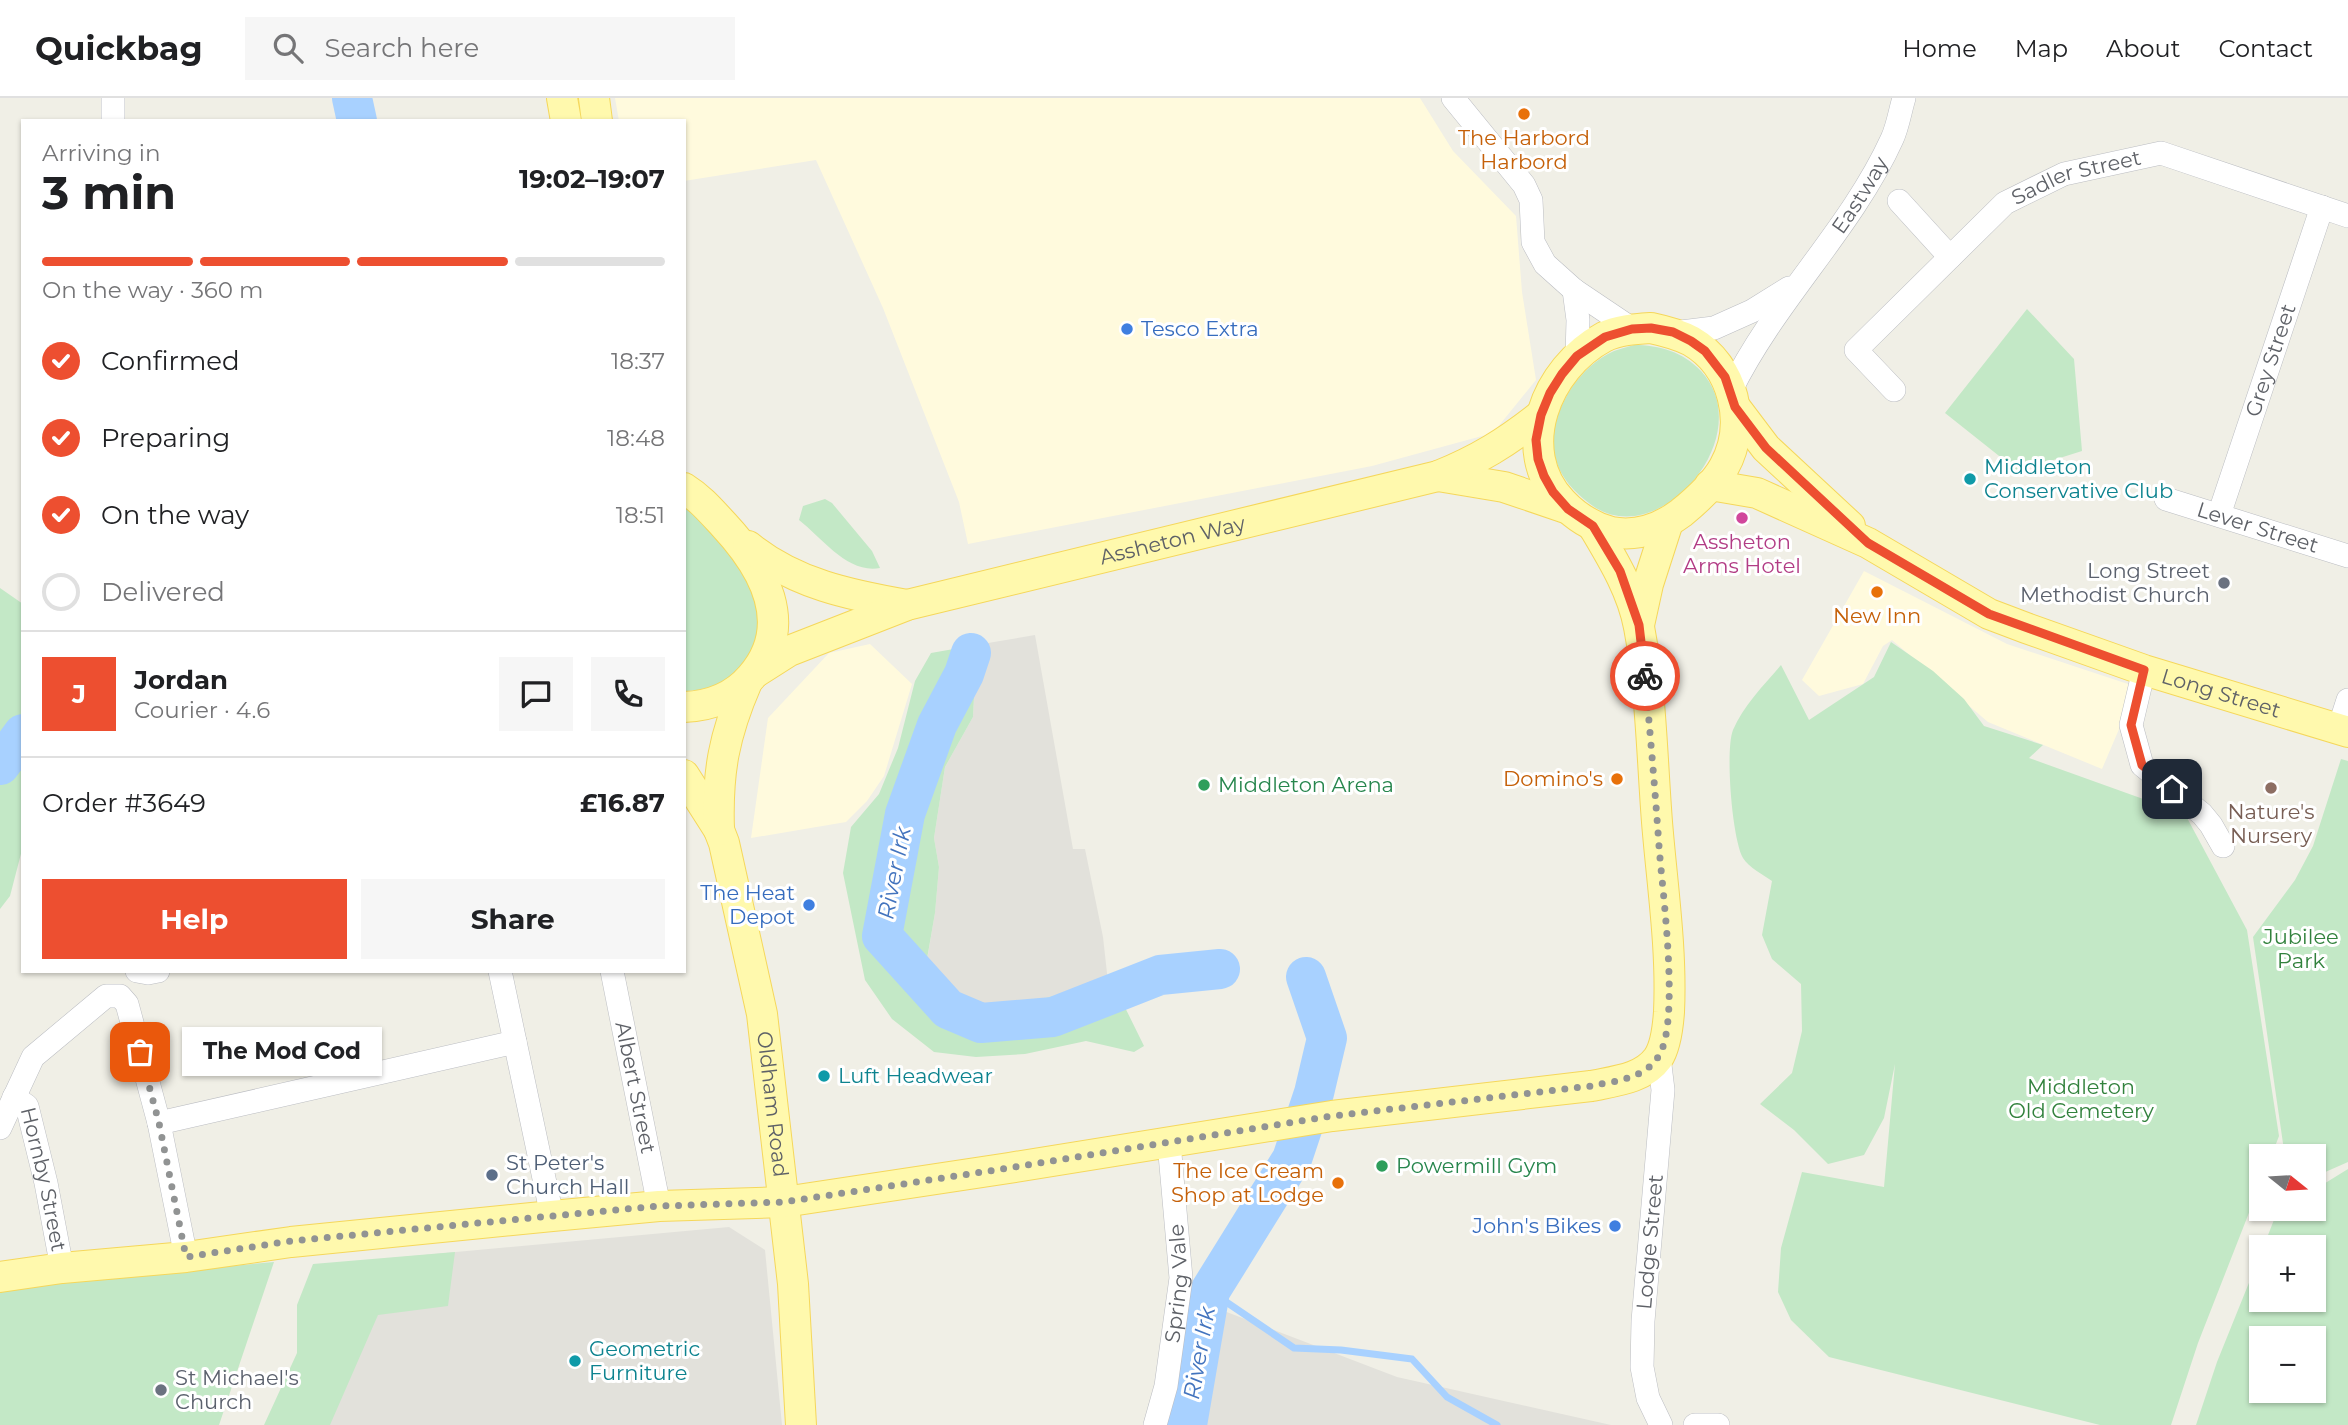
<!DOCTYPE html>
<html lang="en">
<head>
<meta charset="utf-8">
<style>
	body { margin:0; font-family:Montserrat,sans-serif; background:#f6f6f6; color:#202124; height:100vh; display:flex; flex-direction:column; font-size:26px; white-space:nowrap }
	* { box-sizing:border-box; margin:0 }
	p { font-size:23px; color:#757577 }
	.icon { flex:none; width:38px; height:38px; fill:none; stroke:currentColor; stroke-width:2; stroke-linecap:round; stroke-linejoin:round }
	.map { position:relative; flex:1; overflow:hidden }
	.drawer { position:absolute; left:21px; top:21px; width:665px; height:854px; display:flex; flex-direction:column; background:#fff; border-radius:0px; box-shadow:0 2px 5px #0004 }
	.drawer>* { flex:none }
	.needle { width:46px; rotate:108deg }
	.tools { position:absolute; left:2249px; top:1046px; display:grid; gap:14px }
	.tools a { display:grid; place-items:center; width:77px; height:77px; border-radius:0px; background:#fff; box-shadow:0 2px 5px #0004; font-size:35px }
	.pin { position:absolute; display:grid; place-items:center; width:60px; height:60px; color:#fff; margin:-30px; border-radius:14px; box-shadow:0 4px 10px #0006 }
	.courier { position:absolute; display:grid; place-items:center; width:70px; height:70px; margin:-35px; border:5px solid #ed4f30; border-radius:50%; background:#fff; color:#222; box-shadow:0 2px 9px #0007 }
	.bubble { position:absolute; height:49px; border-radius:0px; background:#fff; box-shadow:0 2px 5px #0004; font-size:23px; font-weight:700; line-height:49px; text-align:center }
	.overview em { font-style:normal; font-weight:700 }
	.overview div { display:flex; flex-direction:column-reverse }
	.overview { display:flex; align-items:center; justify-content:space-between; height:119px; padding:0 21px }
	h1 { font-size:46px; font-weight:700; line-height:52px }
	.bar { display:grid; grid-template-columns:repeat(4,1fr); gap:10px 7px; align-content:center; height:84px; padding:0 21px }
	.bar i { height:9px; border-radius:5px; background:#e0e0e0 }
	.bar .active { background:#ed4f30 }
	.bar p { grid-column:span 4 }
	.line { display:flex; align-items:center; gap:18px; padding:0 21px; border-top:2px solid #e0e0e0 }
	.line div { flex:1 }
	.round { display:grid; place-items:center; flex:none; width:74px; height:74px; border-radius:0px; background:#f6f6f6 }
	ol { padding:0 21px; list-style:none }
	li { display:flex; align-items:center; gap:21px; height:77px }
	li p { margin-inline-start:auto }
	li .icon { padding:7px; border-radius:50%; background:#ed4f30; color:#fff; stroke-width:4 }
	li:last-child { color:#757577 }
	li i { width:38px; height:38px; border:4px solid #e0e0e0; border-radius:50% }
	.action { display:flex; gap:14px; margin-top:auto; padding:14px 21px }
	.action a { flex:1; height:80px; border-radius:0px; background:#ed4f30; color:#fff; font-size:28px; font-weight:700; line-height:80px; text-align:center }
	.action a+a { background:#f6f6f6; color:#202124 }
	header { display:flex; align-items:center; gap:42px; box-sizing:border-box; height:98px; padding:0 35px; background:#fff; border-bottom:2px solid #e0e0e0 }
	header strong { font-size:33px }
	nav { display:flex; gap:38px; margin-inline-start:auto; font-size:24px }
	.search { width:490px; height:63px; background:#f6f6f6; display:flex; align-items:center; gap:18px; box-sizing:border-box; padding:0 24px; border-radius:0px; color:#757577; font-size:26px }
	.map>svg:first-child { display:block }
	.commercial { fill:#fffadd }
	.industrial { fill:#e2e1db }
	.green { fill:#c3e8c6; fill-rule:evenodd }
	.lines { fill:none; stroke-linecap:round; stroke-linejoin:round }
	.stream { stroke:#a8d1ff; stroke-width:7 }
	.river { stroke:#a8d1ff; stroke-width:40 }
	.minor-casing { stroke:#bbbdc2; stroke-width:24 }
	.major-casing { stroke:#f5d75b; stroke-width:32 }
	.minor { stroke:#fff; stroke-width:23 }
	.major { stroke:#fff9ad; stroke-width:30 }
	.done { stroke:#919393; stroke-width:7; stroke-dasharray:0 12.6 }
	.route { stroke:#ed4f30; stroke-width:9 }
	.food-dot { fill:#e8710a; stroke:#fff; stroke-width:2.5 }
	.shop-dot { fill:#3f7fe0; stroke:#fff; stroke-width:2.5 }
	.culture-dot { fill:#0f9aa8; stroke:#fff; stroke-width:2.5 }
	.hotel-dot { fill:#d1479c; stroke:#fff; stroke-width:2.5 }
	.worship-dot { fill:#6b7280; stroke:#fff; stroke-width:2.5 }
	.leisure-dot { fill:#2e9e5b; stroke:#fff; stroke-width:2.5 }
	.education-dot { fill:#8d6e63; stroke:#fff; stroke-width:2.5 }
	.service-dot { fill:#5c6f8a; stroke:#fff; stroke-width:2.5 }
	.labels { text-anchor:middle; stroke-width:6; stroke-linejoin:round; paint-order:stroke }
	.food-label { font-size:21px; fill:#c56008; stroke:#fff }
	.street-label { font-size:21px; fill:#5e6167; stroke:#fff }
	.shop-label { font-size:21px; fill:#366cbe; stroke:#fff; text-anchor:end }
	.culture-label { font-size:21px; fill:#0d838f; stroke:#fff; text-anchor:start }
	.hotel-label { font-size:21px; fill:#b23c85; stroke:#fff }
	.worship-label { font-size:21px; fill:#5b616d; stroke:#fff; text-anchor:end }
	.leisure-label { font-size:21px; fill:#27864d; stroke:#fff; text-anchor:start }
	.education-label { font-size:21px; fill:#785e54; stroke:#fff }
	.park-label { font-size:21px; fill:#32823d; stroke:#fff }
	.service-label { font-size:21px; fill:#4e5e75; stroke:#fff; text-anchor:start }
	.water-label { font-size:23px; font-style:italic; fill:#4374be; stroke:#fff }
</style>
</head>
<body>
<header>
<strong>Quickbag</strong>
<div class="search"><svg class="icon" aria-label="search" viewBox="0 0 24 24"><circle cx="10" cy="10" r="6"/><path d="M15 15l6 6"/></svg>Search here</div>
<nav><a>Home</a><a>Map</a><a>About</a><a>Contact</a></nav>
</header>
<div class="map">
<svg width="2348" height="1327" viewBox="0 0 2348 1327">
	<rect width="100%" height="100%" fill="#f0efe6"/>
	<path class="commercial" d="M 615,0 L 1420,0 L 1453,53 L 1516,118 L 1522,194 L 1536,282 L 1493,335 L 1372,368 L 968,446 L 959,404 L 883,210 L 816,62 L 684,83 L 684,23 L 619,23 Z
		M 1864,473 L 2007,546 L 2137,589 L 2102,671 L 1988,624 L 1892,542 L 1883,548 L 1863,586 L 1819,598 L 1802,582 Z
		M 870,546 L 912,586 L 884,678 L 867,703 L 846,724 L 751,740 L 768,620 L 829,555 Z"/>
	<path class="industrial" d="M 1035,537 L 1073,751 L 1085,751 L 1103,839 L 1108,884 L 994,913 L 947,898 L 927,862 L 935,815 L 939,769 L 934,740 L 945,669 L 973,619 L 975,579 L 982,546 Z
		M 729,1129 L 765,1152 L 782,1327 L 317,1327 L 391,1160 Z
		M 1195,1202 L 1397,1279 L 1611,1327 L 1169,1327 Z"/>
	<path class="green" d="M 340,0 L 363,0 L 367,23 L 345,23 Z
		M 2027,211 L 2074,261 L 2082,353 L 2018,373 L 1945,315 Z
		M 1634,247 C 1660,247 1683,254 1701,273 C 1760,337 1660,454 1593,408 C 1575,395 1560,380 1555,358 C 1546,319 1577,269 1614,253 C 1620,251 1627,249 1634,247 Z
		M 825,401 L 832,405 L 872,453 L 880,470 C 848,476 823,441 799,422 L 803,408 Z
		M 684,408 C 694,415 702,426 711,435 C 745,471 780,520 741,567 C 727,585 706,593 684,593 Z
		M 0,490 L 23,506 L 23,748 L 10,798 L 0,811 Z
		M 1891,544 L 1933,573 L 1964,601 L 1984,628 L 2043,647 L 2029,660 L 2185,716 L 2247,832 L 2279,1038 L 2271,1059 L 2261,1059 L 2261,1084 L 2198,1245 L 2171,1327 L 2100,1327 L 1829,1259 L 1791,1222 L 1778,1194 L 1781,1150 L 1802,1074 L 1884,1089 L 1895,966 L 1884,1020 L 1864,1057 L 1828,1066 L 1794,1032 L 1760,1006 L 1792,975 L 1802,933 L 1801,886 L 1772,861 L 1762,837 L 1772,783 C 1764,777 1748,769 1743,760 C 1732,740 1725,652 1733,632 C 1743,608 1764,587 1781,567 L 1809,622 L 1874,579 Z
		M 982,546 L 975,579 L 973,619 L 945,669 L 934,740 L 939,769 L 935,815 L 927,861 L 948,898 L 994,913 L 1112,883 L 1144,948 L 1134,954 L 1086,943 L 1025,956 L 976,959 L 934,954 L 892,921 L 865,882 L 843,775 L 851,729 L 879,696 L 898,650 L 915,583 L 931,555 Z
		M 2341,661 L 2348,663 L 2348,1064 L 2314,1079 L 2314,1059 L 2285,1059 L 2253,839 L 2295,782 L 2313,748 Z
		M 2348,1071 L 2348,1327 L 2196,1327 L 2217,1264 L 2261,1155 L 2261,1202 L 2314,1202 L 2314,1150 L 2263,1150 L 2277,1114 L 2282,1111 L 2314,1111 L 2314,1092 ZM 2261,1241 L 2314,1241 L 2314,1293 L 2261,1293 Z
		M 455,1154 L 448,1208 L 378,1217 L 330,1327 L 264,1327 L 297,1255 L 297,1207 L 313,1166 Z
		M 274,1164 L 219,1327 L 0,1327 L 0,1189 Z"/>
	<g class="lines">
		<path class="stream" d="M 1210,1193 L 1294,1250 L 1341,1252 L 1412,1261 L 1447,1299 L 1497,1327"/>
		<path class="river" d="M 352,0 L 357,23
			M 971,555 L 964,576 L 937,627 L 905,716 L 882,838 L 948,911 L 981,925 L 1053,919 L 1160,877 L 1220,871
			M 0,667 L 23,636
			M 1187,1327 L 1210,1193 L 1292,1061 L 1314,995 L 1327,940 L 1306,879"/>
		<g class="minor-casing">
			<g id="minor">
				<path d="M 1453,0 L 1524,87 L 1531,102 L 1533,144 L 1545,166 L 1574,192 L 1632,231"/>
				<path d="M 113,23 L 113,0"/>
				<path d="M 1899,103 L 1950,159"/>
				<path d="M 1574,192 L 1578,222 L 1577,258"/>
				<path d="M 1673,235 L 1714,230 L 1752,213 L 1789,190"/>
				<path id="s1" d="M 1731,292 C 1776,201 1851,131 1892,41 C 1898,28 1900,13 1904,0"/>
				<path id="s2" d="M 1894,292 L 1856,252 L 2005,105 L 2064,76 L 2161,55 L 2348,118"/>
				<path id="s3" d="M 2166,401 L 2348,458"/>
				<path id="s4" d="M 2219,417 L 2322,109"/>
				<path d="M 2144,572 L 2131,627 L 2142,667 L 2202,716 L 2211,727 L 2223,748"/>
				<path d="M 2339,630 L 2348,602"/>
				<path d="M 137,873 L 148,875 L 158,873"/>
				<path d="M 500,873 L 552,1118"/>
				<path id="s5" d="M 612,873 L 659,1108"/>
				<path d="M 1659,959 L 1663,992 L 1643,1223 L 1642,1269 L 1648,1300 L 1661,1327"/>
				<path id="s6" d="M 14,999 L 27,1008 L 46,1085 L 62,1170"/>
				<path d="M 159,1025 L 515,944"/>
				<path d="M 0,1030 L 33,959 L 106,898 L 120,898 L 127,906 L 159,1025 L 186,1159"/>
				<path id="s7" d="M 1155,1327 L 1166,1288 L 1181,1180 L 1169,1045"/>
				<path d="M 1695,1327 L 1718,1327"/>
			</g>
		</g>
		<g class="major-casing">
			<g id="major">
				<path d="M 562,0 L 566,23"/>
				<path d="M 594,0 L 597,23"/>
				<path d="M 1651,230 C 1665,233 1678,236 1691,243 C 1734,268 1748,326 1724,369 C 1714,387 1697,402 1681,415 C 1661,430 1637,439 1611,434 C 1593,429 1575,418 1562,404 C 1513,352 1546,270 1604,239 C 1618,232 1635,231 1651,230 Z"/>
				<path d="M 1735,309 L 1766,350 L 1850,428"/>
				<path d="M 1438,378 L 1504,389 L 1566,410"/>
				<path id="s8" d="M 1710,387 L 1757,395 L 1868,445 L 1989,516 L 2026,530 L 2144,572 L 2348,634"/>
				<path d="M 684,390 C 700,400 711,413 724,427 C 763,469 797,527 751,579 C 734,599 710,608 684,609"/>
				<path d="M 748,448 C 795,486 850,497 907,507"/>
				<path d="M 1639,527 L 1648,486 L 1668,424"/>
				<path id="s9" d="M 756,574 L 789,553 L 907,507 L 1438,378 C 1478,362 1507,344 1541,317"/>
				<path id="s10" d="M 684,677 L 719,732 L 724,745 L 762,916 L 793,1186 L 801,1327"/>
				<path d="M 719,732 C 717,674 724,637 747,584"/>
				<path d="M 0,1179 L 62,1170 L 186,1159 L 291,1144 L 552,1118 L 659,1108 L 784,1104 L 1009,1070 L 1332,1018 L 1591,988 C 1615,983 1643,981 1658,960 C 1666,948 1668,928 1669,914 C 1672,851 1662,786 1657,724 C 1652,659 1651,592 1639,529 C 1632,492 1612,460 1593,428"/>
			</g>
		</g>
		<use href="#minor" class="minor"/>
		<use href="#major" class="major"/>
	</g>
	<g class="lines">
		<path class="done" d="M 140,954 L 159,1025 L 186,1159 L 291,1143 L 552,1118 L 659,1108 L 784,1104 L 1009,1070 L 1332,1018 L 1591,988 C 1615,983 1644,981 1658,959 C 1681,927 1662,791 1659,748 C 1655,691 1650,634 1645,578"/>
		<path class="route" d="M 1645,578 L 1639,527 L 1620,473 L 1593,428 L 1568,411 L 1553,394 L 1544,378 L 1538,361 L 1536,342 L 1541,317 L 1550,295 L 1562,276 L 1577,258 L 1605,239 L 1632,231 L 1651,230 L 1673,234 L 1691,243 L 1705,253 L 1725,279 L 1735,309 L 1766,350 L 1868,445 L 1989,516 L 2144,572 L 2131,627 L 2142,667 L 2172,691"/>
	</g>
	<g class="food-dot">
		<circle cx="1524" cy="16" r="7"/>
		<circle cx="1877" cy="494" r="7"/>
		<circle cx="1617" cy="681" r="7"/>
		<circle cx="1338" cy="1085" r="7"/>
	</g>
	<g class="shop-dot">
		<circle cx="1127" cy="231" r="7"/>
		<circle cx="809" cy="807" r="7"/>
		<circle cx="1615" cy="1128" r="7"/>
	</g>
	<g class="culture-dot">
		<circle cx="1970" cy="381" r="7"/>
		<circle cx="824" cy="978" r="7"/>
		<circle cx="575" cy="1263" r="7"/>
	</g>
	<circle class="hotel-dot" cx="1742" cy="420" r="7"/>
	<g class="worship-dot">
		<circle cx="2224" cy="485" r="7"/>
		<circle cx="161" cy="1292" r="7"/>
	</g>
	<g class="leisure-dot">
		<circle cx="1204" cy="687" r="7"/>
		<circle cx="1382" cy="1068" r="7"/>
	</g>
	<circle class="education-dot" cx="2271" cy="690" r="7"/>
	<circle class="service-dot" cx="492" cy="1077" r="7"/>
	<g class="labels">
		<g class="food-label">
			<text x="1524" y="47">The Harbord<tspan x="1524" dy="24">Harbord</tspan></text>
			<text x="1877" y="525">New Inn</text>
			<text x="1603" y="688" text-anchor="end">Domino's</text>
			<text x="1324" y="1080" text-anchor="end">The Ice Cream<tspan x="1324" dy="24">Shop at Lodge</tspan></text>
		</g>
		<g class="street-label">
			<text dy="7" stroke="none"><textPath href="#s2" startOffset="341">Sadler Street</textPath></text>
			<text dy="7" stroke="none"><textPath href="#s1" startOffset="234">Eastway</textPath></text>
			<text dy="7" stroke="none"><textPath href="#s4" startOffset="163">Grey Street</textPath></text>
			<text dy="7" stroke="none"><textPath href="#s3" startOffset="96">Lever Street</textPath></text>
			<text dy="7" stroke="none"><textPath href="#s9" startOffset="439">Assheton Way</textPath></text>
			<text dy="7" stroke="none"><textPath href="#s8" startOffset="555">Long Street</textPath></text>
			<text dy="7" stroke="none"><textPath href="#s5" startOffset="119">Albert Street</textPath></text>
			<text dy="7" stroke="none"><textPath href="#s10" startOffset="345">Oldham Road</textPath></text>
			<text dy="7" stroke="none"><textPath href="#s6" startOffset="91">Hornby Street</textPath></text>
			<text transform="translate(1650 1144) rotate(-85)" y="7">Lodge Street</text>
			<text dy="7" stroke="none"><textPath href="#s7" startOffset="144">Spring Vale</textPath></text>
		</g>
		<g class="shop-label">
			<text x="1141" y="238" text-anchor="start">Tesco Extra</text>
			<text x="795" y="802">The Heat<tspan x="795" dy="24">Depot</tspan></text>
			<text x="1601" y="1135">John's Bikes</text>
		</g>
		<g class="culture-label">
			<text x="1984" y="376">Middleton<tspan x="1984" dy="24">Conservative Club</tspan></text>
			<text x="838" y="985">Luft Headwear</text>
			<text x="589" y="1258">Geometric<tspan x="589" dy="24">Furniture</tspan></text>
		</g>
		<g class="hotel-label">
			<text x="1742" y="451">Assheton<tspan x="1742" dy="24">Arms Hotel</tspan></text>
		</g>
		<g class="worship-label">
			<text x="2210" y="480">Long Street<tspan x="2210" dy="24">Methodist Church</tspan></text>
			<text x="175" y="1287" text-anchor="start">St Michael's<tspan x="175" dy="24">Church</tspan></text>
		</g>
		<g class="leisure-label">
			<text x="1218" y="694">Middleton Arena</text>
			<text x="1396" y="1075">Powermill Gym</text>
		</g>
		<g class="education-label">
			<text x="2271" y="721">Nature's<tspan x="2271" dy="24">Nursery</tspan></text>
		</g>
		<g class="park-label">
			<text x="2301" y="846">Jubilee<tspan x="2301" dy="24">Park</tspan></text>
			<text x="2081" y="996">Middleton<tspan x="2081" dy="24">Old Cemetery</tspan></text>
		</g>
		<g class="service-label">
			<text x="506" y="1072">St Peter's<tspan x="506" dy="24">Church Hall</tspan></text>
		</g>
		<g class="water-label">
			<text transform="translate(894 775) rotate(-79)" y="8">River Irk</text>
			<text transform="translate(1199 1255) rotate(-80)" y="8">River Irk</text>
		</g>
	</g>
</svg>
<div class="tools">
<a><svg class="needle" viewBox="-14 -14 28 28"><path d="M0-13l5 13h-10z" fill="#e53935"/><path d="M0 13l5-13h-10z" fill="#757577"/></svg></a>
<a>+</a>
<a>−</a>
</div>
<div class="pin" style="left:140px;top:954px;background:#ea580c"><svg class="icon" aria-label="bag" viewBox="0 0 24 24"><path d="M5 8h14l-1 12H6zM9 8a3 3 0 0 1 6 0"/></svg></div>
<div class="pin" style="left:2172px;top:691px;background:#1f2937"><svg class="icon" aria-label="home" viewBox="0 0 24 24"><path d="M3 11l9-7 9 7M6 9v11h12V9"/></svg></div>
<div class="courier" style="left:1645px;top:578px"><svg class="icon" aria-label="bike" viewBox="0 0 24 24"><circle cx="6" cy="16" r="4"/><circle cx="18" cy="16" r="4"/><path d="M6 16l4-8h5l3 8M10 8l3 8H6M13 5h3"/></svg></div>
<div class="bubble" style="left:182px;top:929px;width:200px">The Mod Cod</div>
<section class="drawer">
<div class="overview"><div><h1>3 min</h1><p>Arriving in</p></div><em>19:02–19:07</em></div>
<div class="bar"><i class="active"></i><i class="active"></i><i class="active"></i><i></i><p>On the way · 360 m</p></div>
<ol>
<li><svg class="icon" aria-label="check" viewBox="0 0 24 24"><path d="M5 12l5 5 9-10"/></svg>Confirmed<p>18:37</p></li>
<li><svg class="icon" aria-label="check" viewBox="0 0 24 24"><path d="M5 12l5 5 9-10"/></svg>Preparing<p>18:48</p></li>
<li><svg class="icon" aria-label="check" viewBox="0 0 24 24"><path d="M5 12l5 5 9-10"/></svg>On the way<p>18:51</p></li>
<li><i></i>Delivered</li>
</ol>
<div class="line" style="height:126px"><b class="round" style="background:#ed4f30;color:#fff">J</b><div><b>Jordan</b><p>Courier · 4.6</p></div><a class="round"><svg class="icon" aria-label="chat" viewBox="0 0 24 24"><path d="M4 5h16v11H9l-5 4z"/></svg></a><a class="round"><svg class="icon" aria-label="phone" viewBox="0 0 24 24"><path d="M5 4h4l2 5-3 2q2 4 5 5l2-3 5 2v4C11 20 4 13 5 4z"/></svg></a></div>
<div class="line" style="height:91px"><div>Order #3649</div><b>£16.87</b></div>
<div class="action"><a>Help</a><a>Share</a></div>
</section>
</div>
</body>
</html>
